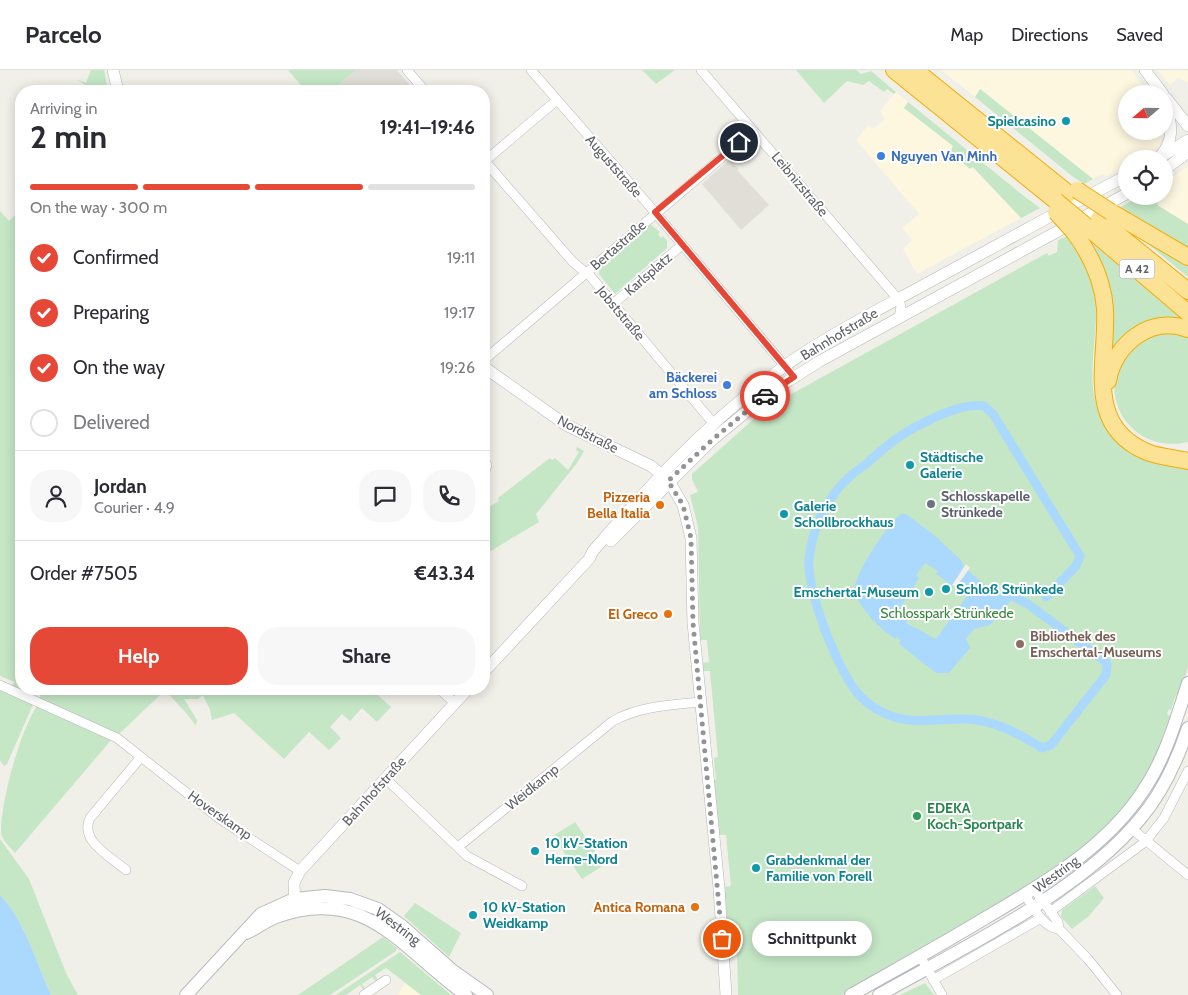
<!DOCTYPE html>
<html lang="en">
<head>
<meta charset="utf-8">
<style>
	body { margin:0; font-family:Cabin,sans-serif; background:#f7f7f7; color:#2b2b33; height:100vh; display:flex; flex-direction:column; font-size:19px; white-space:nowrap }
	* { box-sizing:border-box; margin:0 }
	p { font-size:16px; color:#7c7c81 }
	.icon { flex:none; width:28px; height:28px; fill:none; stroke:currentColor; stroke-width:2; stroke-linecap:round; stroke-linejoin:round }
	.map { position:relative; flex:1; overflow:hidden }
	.drawer { position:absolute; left:15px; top:15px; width:475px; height:610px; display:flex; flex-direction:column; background:#fff; border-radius:20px; box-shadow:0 2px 12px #0003 }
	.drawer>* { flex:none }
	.needle { width:32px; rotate:250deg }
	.fabs { position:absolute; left:1118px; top:15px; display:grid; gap:10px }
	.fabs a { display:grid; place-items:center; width:55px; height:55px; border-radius:50%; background:#fff; box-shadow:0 2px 12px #0003; font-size:25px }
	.pin { position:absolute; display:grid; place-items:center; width:42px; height:42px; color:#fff; margin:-21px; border:2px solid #fff; border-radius:50%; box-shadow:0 1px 5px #0007 }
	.courier { position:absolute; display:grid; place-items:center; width:50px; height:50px; margin:-25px; border:4px solid #e64838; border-radius:50%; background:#fff; color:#222; box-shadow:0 1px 6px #0007 }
	.bubble { position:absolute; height:35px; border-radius:18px; background:#fff; box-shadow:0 2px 12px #0003; font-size:16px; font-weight:700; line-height:35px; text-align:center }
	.head em { font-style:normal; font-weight:700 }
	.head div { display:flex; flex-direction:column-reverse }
	.head { display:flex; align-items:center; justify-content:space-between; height:85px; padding:0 15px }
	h1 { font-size:32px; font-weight:700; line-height:38px }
	.bar { display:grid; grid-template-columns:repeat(4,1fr); gap:8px 5px; align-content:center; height:60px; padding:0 15px }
	.bar i { height:6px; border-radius:4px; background:#e1e1e2 }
	.bar .on { background:#e64838 }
	.bar p { grid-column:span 4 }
	.line { display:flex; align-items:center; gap:12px; padding:0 15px; border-top:1px solid #e1e1e2 }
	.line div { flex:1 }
	.round { display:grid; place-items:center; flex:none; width:52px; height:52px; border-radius:20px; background:#f7f7f7 }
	ol { padding:0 15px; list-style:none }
	li { display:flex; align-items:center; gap:15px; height:55px }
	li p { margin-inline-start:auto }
	li .icon { padding:5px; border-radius:50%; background:#e64838; color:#fff; stroke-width:4 }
	li:last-child { color:#7c7c81 }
	li i { width:28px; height:28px; border:2px solid #e1e1e2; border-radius:50% }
	.primary-button { display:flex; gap:10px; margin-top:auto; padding:10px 15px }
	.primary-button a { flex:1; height:58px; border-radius:20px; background:#e64838; color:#fff; font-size:20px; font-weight:700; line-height:58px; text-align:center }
	.primary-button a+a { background:#f7f7f7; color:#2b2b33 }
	header { display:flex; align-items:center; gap:30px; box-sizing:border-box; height:70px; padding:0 25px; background:#fff; border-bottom:1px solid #e1e1e2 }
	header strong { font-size:24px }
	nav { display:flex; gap:28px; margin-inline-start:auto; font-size:18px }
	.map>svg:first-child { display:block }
	.commercial { fill:#fdf7e0 }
	.education { fill:#e0ded6 }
	.green { fill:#c5e7c6 }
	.water { fill:#abd8fd; fill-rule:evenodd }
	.pier { fill:#f0efe8 }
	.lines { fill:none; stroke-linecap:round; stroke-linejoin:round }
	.canal { stroke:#abd8fd; stroke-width:9 }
	.minor-casing { stroke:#b5b7bb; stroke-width:10 }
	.tertiary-casing { stroke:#b5b7bb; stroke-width:12 }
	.secondary-casing { stroke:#b6b9be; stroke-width:14 }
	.motorway-casing { stroke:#f3ab05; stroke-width:18 }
	.minor { stroke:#fff; stroke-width:9 }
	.tertiary { stroke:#fff; stroke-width:11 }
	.secondary { stroke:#fff; stroke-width:12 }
	.motorway { stroke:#fbe294; stroke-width:16 }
	.motorway-bridge-casing { stroke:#f3ab05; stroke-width:18; stroke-linecap:butt }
	.motorway-bridge { stroke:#fbe294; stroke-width:16 }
	.done { stroke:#929394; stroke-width:5; stroke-dasharray:0 9 }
	.route { stroke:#e64838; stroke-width:6 }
	.culture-dot { fill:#0f9aa8; stroke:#fff; stroke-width:2 }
	.shop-dot { fill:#3f7fe0; stroke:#fff; stroke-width:2 }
	.worship-dot { fill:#6b7280; stroke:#fff; stroke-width:2 }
	.food-dot { fill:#e8710a; stroke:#fff; stroke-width:2 }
	.education-dot { fill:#8d6e63; stroke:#fff; stroke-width:2 }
	.leisure-dot { fill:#2e9e5b; stroke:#fff; stroke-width:2 }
	.labels { text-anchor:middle; stroke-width:4; stroke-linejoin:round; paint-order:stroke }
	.shield { fill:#fff; stroke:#8f9195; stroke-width:1 }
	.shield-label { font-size:12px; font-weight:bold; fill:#5f6267 }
	.culture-label { font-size:14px; font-weight:bold; fill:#0d838f; stroke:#fff; text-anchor:start }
	.shop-label { font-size:14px; font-weight:bold; fill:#366cbe; stroke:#fff; text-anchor:start }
	.street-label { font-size:14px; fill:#5f6267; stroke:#fff }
	.worship-label { font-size:14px; font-weight:bold; fill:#5b616d; stroke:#fff; text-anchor:start }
	.food-label { font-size:14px; font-weight:bold; fill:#c56008; stroke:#fff; text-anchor:end }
	.park-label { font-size:14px; fill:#38853c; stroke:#fff }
	.education-label { font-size:14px; font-weight:bold; fill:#785e54; stroke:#fff; text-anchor:start }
	.leisure-label { font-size:14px; font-weight:bold; fill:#27864d; stroke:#fff; text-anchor:start }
</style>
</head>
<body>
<header>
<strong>Parcelo</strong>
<nav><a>Map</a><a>Directions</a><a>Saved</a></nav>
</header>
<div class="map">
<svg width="1188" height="925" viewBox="0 0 1188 925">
	<rect width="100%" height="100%" fill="#f0efe8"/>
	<path class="commercial" d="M 941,0 L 1132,0 L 1148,24 L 1126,24 L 1126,61 L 1164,61 L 1164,51 L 1165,57 L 1163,66 L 1159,76 L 1150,84 L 1140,89 L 1126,89 L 1126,96 L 1106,107 L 1103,104 L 1093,109 L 981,19 L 975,27 Z
		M 1157,0 L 1188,0 L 1188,13 L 1178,7 L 1170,15 Z
		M 896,22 L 908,32 L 904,38 L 953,76 L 950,83 L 970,99 L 972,97 L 1021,148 L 917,204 L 903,179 L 912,170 L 902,158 L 919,144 L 856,70 L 868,55 L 874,59 L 884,49 L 880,41 Z
		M 1188,96 L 1188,154 L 1156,134 L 1159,130 L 1153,126 L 1164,126 L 1164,113 Z
		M 405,913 L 421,925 L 398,925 Z"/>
	<path class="education" d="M 356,0 L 397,0 L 415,21 L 331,21 Z
		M 730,89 L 739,99 L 737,100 L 769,135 L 741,160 L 702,114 Z"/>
	<path class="green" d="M 91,0 L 104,0 L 108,21 L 93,21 L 78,10 L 86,13 Z
		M 288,0 L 356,0 L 331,21 L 306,21 Z
		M 642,0 L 675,0 L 656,14 Z
		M 796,0 L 856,0 L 861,4 L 871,1 L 896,22 L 894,24 L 887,19 L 884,22 L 869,11 L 863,15 L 847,11 L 824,33 Z
		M 980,19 L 1093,109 L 1084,114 L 1072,106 L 975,27 Z
		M 908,32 L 1025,127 L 1040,138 L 1021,148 L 973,97 L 970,99 L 950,82 L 953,76 L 904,38 Z
		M 1140,126 L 1153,126 L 1159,130 L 1157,135 L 1188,154 L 1188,178 L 1119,138 Z
		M 21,139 L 21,619 L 39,619 L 35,624 L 11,616 L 15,612 L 0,606 L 0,141 L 9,151 Z
		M 650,154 L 660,162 L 658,164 L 661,168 L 663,166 L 667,171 L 667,178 L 615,224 L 599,204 L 599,199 Z
		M 1132,163 L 1188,190 L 1188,207 L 1142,169 L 1141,170 Z
		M 1067,166 C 1081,183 1092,205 1095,228 C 1100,264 1084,307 1099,342 C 1102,349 1108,355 1112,361 C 1119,371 1125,379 1136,385 C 1152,394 1171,396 1188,399 L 1188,597 L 1180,626 L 1176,625 L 1171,640 L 1169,639 L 1167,644 L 1170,646 L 1161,671 L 1164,671 L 1155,692 L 1121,743 L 1087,775 L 1028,818 L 842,925 L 738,925 L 737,875 L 729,875 L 724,817 L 731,816 L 726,765 L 719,765 L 713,710 L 716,710 L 714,688 L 718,687 L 710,601 L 703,601 L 702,593 L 709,592 L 707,570 L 700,570 L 698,457 L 690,425 L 698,422 L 692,409 L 692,404 L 755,348 L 777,332 L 1047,183 L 1049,186 L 1057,182 L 1058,170 Z
		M 1087,169 L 1187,253 L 1176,253 L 1114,285 L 1107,277 Z
		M 1172,262 L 1188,266 L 1188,372 C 1117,388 1084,295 1150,266 C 1156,264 1165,263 1172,262 Z
		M 577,377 L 584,381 L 577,393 L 536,444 L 539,452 L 484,485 L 484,440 L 499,431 L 498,428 L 550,388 L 552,390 L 555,388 L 568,400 L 579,382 L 576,380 Z
		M 0,616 L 34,632 L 7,694 L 4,696 L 0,690 Z
		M 43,619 L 163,619 L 160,625 L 118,665 L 39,629 Z
		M 164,619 L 371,619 L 391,637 L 377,652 L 362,638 L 350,651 L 342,644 L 330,657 L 341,668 L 329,680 L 309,662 L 284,689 L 234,643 L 212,650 L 210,640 L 203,625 L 198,629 L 184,629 L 197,650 L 196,656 C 187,642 175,632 164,619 Z
		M 38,634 L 112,669 L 15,783 C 10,777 3,771 1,764 C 0,733 20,661 38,634 Z
		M 575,752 L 604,795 L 582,809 L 553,766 Z
		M 0,769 L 29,809 L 66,903 L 78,925 L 51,925 C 36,892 25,851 0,825 Z
		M 1095,816 L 1104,828 L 1089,846 L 1072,859 L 1061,847 L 1062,840 Z
		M 415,833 L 461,863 L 449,887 L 404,846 Z
		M 383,867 L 397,878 L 396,881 L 330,925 L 298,925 Z
		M 400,882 L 451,925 L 421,925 L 386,898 L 375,905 L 378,910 L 376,911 L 372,907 L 362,914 L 365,918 L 364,920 L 360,915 L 346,925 L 336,925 Z
		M 925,913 L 934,925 L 900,925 Z"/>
	<path class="water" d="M 900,444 L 906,444 L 934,465 L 961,490 L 964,497 L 990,519 L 1006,522 L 1014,527 L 990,555 L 974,559 L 966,569 L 970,578 L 949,603 L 936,603 L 899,574 L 901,570 L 897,567 L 895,569 C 877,556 864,543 854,522 C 854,503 886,458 900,444 ZM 925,493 L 938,501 L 936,504 L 967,526 L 936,569 L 906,553 L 910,545 L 900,538 L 919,508 L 916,505 Z
		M 0,825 C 25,851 36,892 51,925 L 0,925 Z"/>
	<path class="pier" d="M 966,494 L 970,498 L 956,517 L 952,515 Z"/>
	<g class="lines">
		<path class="canal" d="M 1014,527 L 1028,534 L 1107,593 L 1106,605 L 1051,675 L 1042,678 C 1018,663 994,650 965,649 C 936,648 912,656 884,643 C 876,639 868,634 862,628 C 839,606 806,520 809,489 C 813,451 833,415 865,395 C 871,390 876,385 882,380 C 902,362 957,331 984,336 L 993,344 L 1080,486 L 1076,496 L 1046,527"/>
		<g class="minor-casing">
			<path id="minor" d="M 407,0 L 425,21
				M 531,0 L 647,133 L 794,307
				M 701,0 L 898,229 L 901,236 L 899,248
				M 484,90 L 573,192 L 591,207 L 713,353
				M 485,91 L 557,30
				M 613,234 L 682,175
				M 484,290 L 753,61
				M 484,390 L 487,395 L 484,405
				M 0,615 L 117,668 L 220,749 L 300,801
				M 439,619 L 455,633
				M 385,708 L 467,786 L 522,816
				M 1132,759 L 1188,805
				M 458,777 L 613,651 C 640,636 671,635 701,632
				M 126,800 C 111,787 79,771 90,748 L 141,687
				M 1034,819 L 1058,852 L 1059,859 L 1088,889 L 1117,925
				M 1025,825 C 1034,838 1043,858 1059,859
				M 1050,842 L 1145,772 L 1164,748 L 1188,701
				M 920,886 L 942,925
				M 933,910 L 1041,848
				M 364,925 L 386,910"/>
		</g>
		<g class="tertiary-casing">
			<path id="tertiary" d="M 113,0 L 118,21
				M 1145,0 L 1163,24
				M 1166,28 L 1188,56
				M 1164,85 L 1188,70
				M 1158,89 C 1175,71 1173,54 1164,32
				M 1164,100 L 1188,82
				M 484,297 L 566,355 L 651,396 L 669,411 L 683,435 L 691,468 L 693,553 L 719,818 L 726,925
				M 611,471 L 712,370 L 769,323 L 820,291 L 1126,124
				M 484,602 L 589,489 L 593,481 C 649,416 705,355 774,304 C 818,270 871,244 920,217 C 989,180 1057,142 1126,106
				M 295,838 L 294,813 L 300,801 L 468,619"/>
		</g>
		<g class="secondary-casing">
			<path id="secondary" d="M 246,863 C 256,859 265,851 276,847 C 367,814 402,880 466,925
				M 186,925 L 261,844 L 294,829 L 325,826 L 350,829 L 378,839 L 402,856 L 453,901 L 487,925
				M 851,925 C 895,900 939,876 982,850 C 1040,816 1105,779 1143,721 C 1165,689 1176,650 1188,613
				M 879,925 C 962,878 1079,823 1140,749 C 1163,722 1177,691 1188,658"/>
		</g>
		<g class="motorway-casing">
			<path id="motorway" d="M 894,0 L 1056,131
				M 915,0 L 1069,124
				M 1111,142 L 1188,187
				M 1099,149 L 1188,221
				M 1086,156 L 1188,243
				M 1074,162 C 1091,185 1103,210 1105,239 C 1108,291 1083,355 1147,382 C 1159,387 1175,388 1188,391
				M 1108,311 C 1114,274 1151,245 1188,259"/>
		</g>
		<use href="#minor" class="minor"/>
		<use href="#tertiary" class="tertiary"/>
		<use href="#secondary" class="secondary"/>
		<use href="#motorway" class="motorway"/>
		<g class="motorway-bridge-casing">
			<path id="motorway-bridge" d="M 1077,120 L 1111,142
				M 1056,131 L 1086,156
				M 1056,142 L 1074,162"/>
		</g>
		<use href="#motorway-bridge" class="motorway-bridge"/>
	</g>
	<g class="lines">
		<path class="done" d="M 722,869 L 693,553 L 691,468 L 683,435 L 668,411 L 712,370 L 765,326"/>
		<path class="route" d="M 739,72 L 655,142 L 794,307 L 765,326"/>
	</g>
	<g class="culture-dot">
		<circle cx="1066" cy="51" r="5"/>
		<circle cx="910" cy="395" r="5"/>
		<circle cx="784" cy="444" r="5"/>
		<circle cx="946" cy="519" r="5"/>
		<circle cx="929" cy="522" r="5"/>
		<circle cx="535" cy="781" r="5"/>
		<circle cx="756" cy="798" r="5"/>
		<circle cx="473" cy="845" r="5"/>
	</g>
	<g class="shop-dot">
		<circle cx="881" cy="86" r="5"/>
		<circle cx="727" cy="315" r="5"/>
	</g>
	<circle class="worship-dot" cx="931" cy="434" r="5"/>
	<g class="food-dot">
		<circle cx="660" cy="435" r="5"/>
		<circle cx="668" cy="544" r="5"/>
		<circle cx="695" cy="837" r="5"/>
	</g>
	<circle class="education-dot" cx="1020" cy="574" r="5"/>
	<circle class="leisure-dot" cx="917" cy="746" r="5"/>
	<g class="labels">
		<rect class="shield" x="1119.5" y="189.5" width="35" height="19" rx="4"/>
		<g class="shield-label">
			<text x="1137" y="203">A 42</text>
		</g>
		<g class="culture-label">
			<text x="1056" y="56" text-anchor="end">Spielcasino</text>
			<text x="920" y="392">Städtische<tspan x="920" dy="16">Galerie</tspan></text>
			<text x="794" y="441">Galerie<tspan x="794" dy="16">Schollbrockhaus</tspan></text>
			<text x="956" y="524">Schloß Strünkede</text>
			<text x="919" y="527" text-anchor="end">Emschertal-Museum</text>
			<text x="545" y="778">10 kV-Station<tspan x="545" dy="16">Herne-Nord</tspan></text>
			<text x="766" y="795">Grabdenkmal der<tspan x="766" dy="16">Familie von Forell</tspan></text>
			<text x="483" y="842">10 kV-Station<tspan x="483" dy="16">Weidkamp</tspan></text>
		</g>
		<g class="shop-label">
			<text x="891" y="91">Nguyen Van Minh</text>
			<text x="717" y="312" text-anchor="end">Bäckerei<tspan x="717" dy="16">am Schloss</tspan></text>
		</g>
		<g class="street-label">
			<text transform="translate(614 96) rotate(49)" y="5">Auguststraße</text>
			<text transform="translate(800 114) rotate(50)" y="5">Leibnizstraße</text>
			<text transform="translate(618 175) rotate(-41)" y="5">Bertastraße</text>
			<text transform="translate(648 204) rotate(-41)" y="5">Karlsplatz</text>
			<text transform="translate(621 243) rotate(50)" y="5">Jobststraße</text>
			<text transform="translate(839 264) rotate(-31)" y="5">Bahnhofstraße</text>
			<text transform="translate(588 364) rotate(27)" y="5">Nordstraße</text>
			<text transform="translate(532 717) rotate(-39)" y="5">Weidkamp</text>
			<text transform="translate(374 721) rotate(-48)" y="5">Bahnhofstraße</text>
			<text transform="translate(220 745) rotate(35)" y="5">Hoverskamp</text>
			<text transform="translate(1056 804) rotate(-36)" y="5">Westring</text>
			<text transform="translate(398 856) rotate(37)" y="5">Westring</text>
		</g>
		<g class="worship-label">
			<text x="941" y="431">Schlosskapelle<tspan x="941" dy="16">Strünkede</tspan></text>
		</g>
		<g class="food-label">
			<text x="650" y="432">Pizzeria<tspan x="650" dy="16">Bella Italia</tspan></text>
			<text x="658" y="549">El Greco</text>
			<text x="685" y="842">Antica Romana</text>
		</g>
		<g class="park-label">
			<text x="947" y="548">Schlosspark Strünkede</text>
		</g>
		<g class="education-label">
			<text x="1030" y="571">Bibliothek des<tspan x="1030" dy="16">Emschertal-Museums</tspan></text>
		</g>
		<g class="leisure-label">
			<text x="927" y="743">EDEKA<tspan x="927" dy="16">Koch-Sportpark</tspan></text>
		</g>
	</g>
</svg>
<div class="fabs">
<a><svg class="needle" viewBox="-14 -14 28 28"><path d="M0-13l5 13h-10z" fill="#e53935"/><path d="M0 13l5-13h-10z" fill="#7c7c81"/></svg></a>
<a><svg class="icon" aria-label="locate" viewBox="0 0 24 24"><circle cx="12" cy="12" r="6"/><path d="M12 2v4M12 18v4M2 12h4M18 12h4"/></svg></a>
</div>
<div class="pin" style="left:722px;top:869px;background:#ea580c"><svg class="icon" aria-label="bag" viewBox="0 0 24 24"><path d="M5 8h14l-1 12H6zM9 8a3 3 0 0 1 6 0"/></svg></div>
<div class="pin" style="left:739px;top:72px;background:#1f2937"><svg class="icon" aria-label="home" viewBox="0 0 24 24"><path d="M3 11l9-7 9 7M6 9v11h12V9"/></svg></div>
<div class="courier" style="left:765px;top:326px"><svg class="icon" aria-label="car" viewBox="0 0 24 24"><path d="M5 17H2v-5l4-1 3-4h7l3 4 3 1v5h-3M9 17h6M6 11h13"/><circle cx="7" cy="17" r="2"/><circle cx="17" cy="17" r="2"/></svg></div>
<div class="bubble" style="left:752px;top:851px;width:120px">Schnittpunkt</div>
<section class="drawer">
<div class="head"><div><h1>2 min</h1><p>Arriving in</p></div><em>19:41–19:46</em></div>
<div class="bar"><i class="on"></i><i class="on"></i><i class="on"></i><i></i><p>On the way · 300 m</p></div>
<ol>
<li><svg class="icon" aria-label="check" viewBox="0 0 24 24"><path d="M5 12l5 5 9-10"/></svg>Confirmed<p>19:11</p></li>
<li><svg class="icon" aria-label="check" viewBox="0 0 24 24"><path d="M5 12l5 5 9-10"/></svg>Preparing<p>19:17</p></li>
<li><svg class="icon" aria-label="check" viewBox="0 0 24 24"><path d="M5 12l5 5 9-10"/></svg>On the way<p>19:26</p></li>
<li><i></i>Delivered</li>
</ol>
<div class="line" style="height:90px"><a class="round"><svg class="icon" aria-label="person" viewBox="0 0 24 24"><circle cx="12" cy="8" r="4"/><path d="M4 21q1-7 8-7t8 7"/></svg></a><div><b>Jordan</b><p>Courier · 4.9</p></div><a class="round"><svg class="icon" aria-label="chat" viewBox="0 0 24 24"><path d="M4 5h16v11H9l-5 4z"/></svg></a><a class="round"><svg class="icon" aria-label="phone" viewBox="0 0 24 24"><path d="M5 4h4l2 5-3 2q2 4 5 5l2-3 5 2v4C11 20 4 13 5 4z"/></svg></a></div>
<div class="line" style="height:65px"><div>Order #7505</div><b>€43.34</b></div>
<div class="primary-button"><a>Help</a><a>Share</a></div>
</section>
</div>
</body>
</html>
